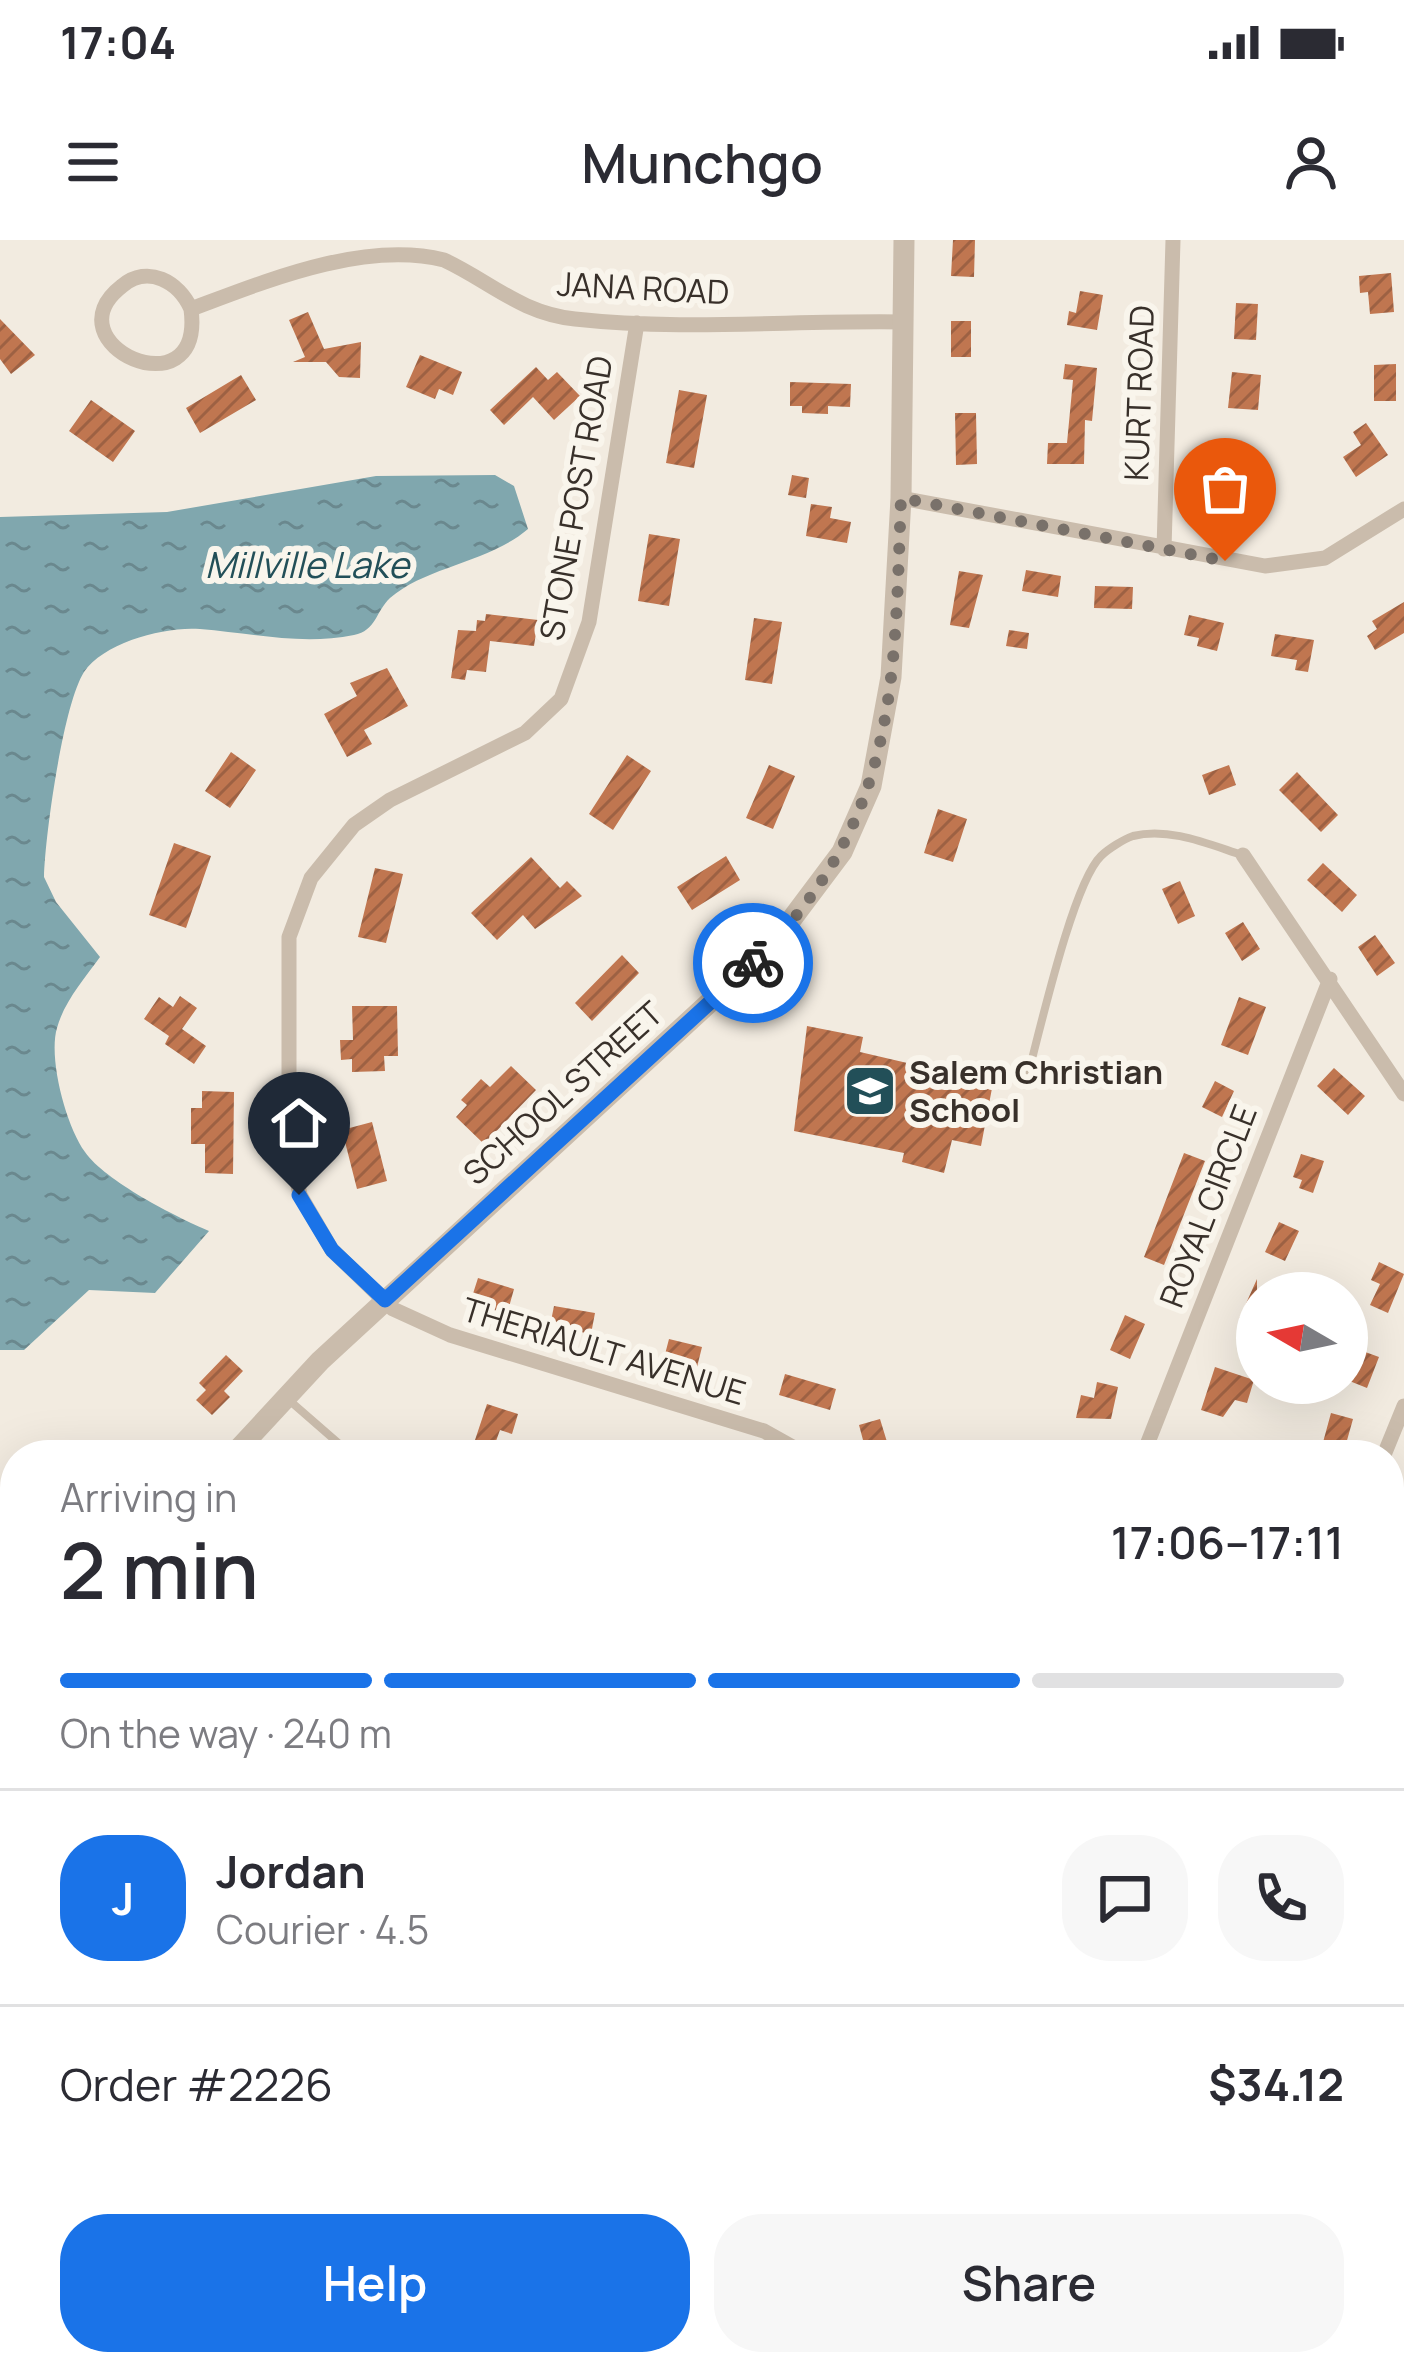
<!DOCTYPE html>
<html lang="en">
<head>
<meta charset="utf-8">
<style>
	body { margin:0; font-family:Manrope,sans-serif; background:#f7f7f7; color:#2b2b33; height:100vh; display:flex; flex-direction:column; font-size:45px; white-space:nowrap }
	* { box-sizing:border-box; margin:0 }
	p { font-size:39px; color:#7c7c81 }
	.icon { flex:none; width:66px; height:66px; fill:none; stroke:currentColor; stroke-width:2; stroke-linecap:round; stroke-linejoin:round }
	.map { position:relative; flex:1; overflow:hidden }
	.sheet { position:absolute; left:0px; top:1200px; width:1404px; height:936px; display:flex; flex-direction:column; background:#fff; border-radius:48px 48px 0 0; box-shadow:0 12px 48px #0002 }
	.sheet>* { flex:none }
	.needle { width:78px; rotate:279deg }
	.buttons { position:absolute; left:1236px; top:1032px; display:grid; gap:24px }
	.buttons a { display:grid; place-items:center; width:132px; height:132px; border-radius:50%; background:#fff; box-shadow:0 12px 48px #0002; font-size:60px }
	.pin { position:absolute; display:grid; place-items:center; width:102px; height:102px; color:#fff; margin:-123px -51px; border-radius:50% 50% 50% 0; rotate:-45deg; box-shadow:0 0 12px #0007 }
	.pin .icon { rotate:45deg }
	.courier { position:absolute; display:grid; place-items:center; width:120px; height:120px; margin:-60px; border:9px solid #1a73e8; border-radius:50%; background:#fff; color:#222; box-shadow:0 3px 15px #0007 }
	.head em { font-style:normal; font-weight:600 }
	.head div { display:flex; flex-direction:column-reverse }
	.head { display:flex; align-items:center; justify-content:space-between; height:204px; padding:0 60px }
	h1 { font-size:78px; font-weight:600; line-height:90px }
	.bar { display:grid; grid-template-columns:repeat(4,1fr); gap:18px 12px; align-content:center; height:144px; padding:0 60px }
	.bar i { height:15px; border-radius:9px; background:#e1e1e2 }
	.bar .current { background:#1a73e8 }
	.bar p { grid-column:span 4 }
	.line { display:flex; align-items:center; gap:30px; padding:0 60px; border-top:3px solid #e1e1e2 }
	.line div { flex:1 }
	.round { display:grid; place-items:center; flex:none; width:126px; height:126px; border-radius:48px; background:#f7f7f7 }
	.action { display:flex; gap:24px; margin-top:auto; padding:24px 60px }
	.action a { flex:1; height:138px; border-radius:48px; background:#1a73e8; color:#fff; font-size:48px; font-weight:600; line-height:138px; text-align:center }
	.action a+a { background:#f7f7f7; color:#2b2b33 }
	.status { display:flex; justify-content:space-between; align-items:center; height:84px; padding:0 60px; background:#fff; direction:ltr }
	.status svg { height:33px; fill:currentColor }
	header { display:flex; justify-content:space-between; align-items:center; height:156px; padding:0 60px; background:#fff; font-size:54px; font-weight:600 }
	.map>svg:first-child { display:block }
	.grass { fill:url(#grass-tufts) }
	.wetland { fill:url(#wetland-marsh) }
	.water { fill:url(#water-ripples) }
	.building { fill:url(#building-hatch) }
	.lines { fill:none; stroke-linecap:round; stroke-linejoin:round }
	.service { stroke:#cabcac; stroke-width:8 }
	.minor { stroke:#cabcac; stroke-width:15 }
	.tertiary { stroke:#cabcac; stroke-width:21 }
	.done { stroke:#79716a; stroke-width:12; stroke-dasharray:0 21.6 }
	.route { stroke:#1a73e8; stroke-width:15 }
	.labels { text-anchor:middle; stroke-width:12; stroke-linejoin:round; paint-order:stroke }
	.street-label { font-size:33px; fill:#38302a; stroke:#f9f5ec }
	.poi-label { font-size:33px; font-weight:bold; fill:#38302a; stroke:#f9f5ec; text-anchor:start }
	.water-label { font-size:36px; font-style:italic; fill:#224f58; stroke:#f9f5ec }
</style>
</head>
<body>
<div class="status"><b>17:04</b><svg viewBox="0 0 49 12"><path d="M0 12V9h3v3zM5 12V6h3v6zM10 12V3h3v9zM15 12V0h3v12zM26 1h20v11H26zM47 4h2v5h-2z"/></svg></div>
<header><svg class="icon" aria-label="menu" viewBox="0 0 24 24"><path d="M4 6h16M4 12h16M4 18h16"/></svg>Munchgo<svg class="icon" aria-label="person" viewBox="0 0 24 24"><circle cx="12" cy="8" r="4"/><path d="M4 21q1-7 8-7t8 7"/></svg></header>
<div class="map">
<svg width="1404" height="2136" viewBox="0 0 1404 2136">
	<defs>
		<pattern id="grass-tufts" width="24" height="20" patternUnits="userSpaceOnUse" patternTransform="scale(3)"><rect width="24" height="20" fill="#b2c0a0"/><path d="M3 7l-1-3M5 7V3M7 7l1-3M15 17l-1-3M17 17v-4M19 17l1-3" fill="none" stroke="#929c83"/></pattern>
		<pattern id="wetland-marsh" width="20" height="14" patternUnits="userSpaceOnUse" patternTransform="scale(3)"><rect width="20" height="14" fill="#b2c0a0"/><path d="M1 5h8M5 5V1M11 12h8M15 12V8" fill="none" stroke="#929c83"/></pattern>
		<pattern id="water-ripples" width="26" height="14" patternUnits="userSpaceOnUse" patternTransform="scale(3)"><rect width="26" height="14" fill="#80a7ae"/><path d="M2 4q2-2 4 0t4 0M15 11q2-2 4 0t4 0" fill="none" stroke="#6a888e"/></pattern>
		<pattern id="building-hatch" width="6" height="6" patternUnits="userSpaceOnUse" patternTransform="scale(3)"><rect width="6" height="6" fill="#c07650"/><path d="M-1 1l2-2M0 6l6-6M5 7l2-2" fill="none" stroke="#9d6143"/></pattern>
	</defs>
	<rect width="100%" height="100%" fill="#f2ebe0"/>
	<path class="grass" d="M 15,1622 L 15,2121 L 1389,2121 L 1389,1699 L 1404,1701 L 1404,2136 L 0,2136 L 0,1623 Z"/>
	<path class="wetland" d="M 15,1682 L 15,1912 L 0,1881 L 0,1710 Z
		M 1389,1764 L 1404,1766 L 1404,2136 L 405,2136 L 385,2121 L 1389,2121 Z"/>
	<path class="water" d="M 495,235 L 514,246 L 528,289 C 488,323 427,326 390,358 C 376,371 376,391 354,395 C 301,406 252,393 200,389 C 166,386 104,402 84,432 C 63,465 45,596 44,637 L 56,662 L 100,717 C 84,739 64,762 57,788 C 48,818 66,886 85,912 C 105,941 176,977 209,991 L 155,1053 L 89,1050 L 24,1110 L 0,1110 L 0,277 L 167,272 L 376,236 Z"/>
	<path class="building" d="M 953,0 L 975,0 L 974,37 L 951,36 Z
		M 1391,33 L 1394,72 L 1370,74 L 1368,52 L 1360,53 L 1359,36 Z
		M 1080,51 L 1103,55 L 1097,90 L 1067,85 L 1069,71 L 1076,73 Z
		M 1236,63 L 1258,64 L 1256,100 L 1234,99 Z
		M 308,72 L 324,109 L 361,102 L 360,138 L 339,137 L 326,122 L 293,122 L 305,117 L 289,80 Z
		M 0,79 L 35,115 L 11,134 L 0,119 Z
		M 951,81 L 971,81 L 971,117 L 951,117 Z
		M 420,115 L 462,132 L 453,155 L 439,149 L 435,159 L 406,147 Z
		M 1065,124 L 1097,128 L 1092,181 L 1085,180 L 1084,224 L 1047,224 L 1048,203 L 1067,203 L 1073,140 L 1063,139 Z
		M 1396,124 L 1396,161 L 1374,161 L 1374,125 Z
		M 536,127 L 548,140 L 557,132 L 580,156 L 554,180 L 533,157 L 504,185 L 490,170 Z
		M 1232,132 L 1261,135 L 1258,170 L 1228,168 Z
		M 241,135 L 256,160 L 200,193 L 186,168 Z
		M 790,142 L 851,144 L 850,167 L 828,166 L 828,174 L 802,173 L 802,166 L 790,166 Z
		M 679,150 L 707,155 L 694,228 L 666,223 Z
		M 91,160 L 135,191 L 113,222 L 69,191 Z
		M 955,173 L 976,173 L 977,224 L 956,225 Z
		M 1366,183 L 1388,215 L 1356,237 L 1343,217 L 1361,205 L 1353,192 Z
		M 792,235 L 809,238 L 806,258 L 788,255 Z
		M 1222,238 L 1259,239 L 1258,260 L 1221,259 Z
		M 811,264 L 832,267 L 830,278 L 851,282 L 847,303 L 806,296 Z
		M 649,294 L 680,299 L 669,366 L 638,361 Z
		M 1026,330 L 1061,336 L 1058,357 L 1022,351 Z
		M 959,331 L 983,335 L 969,388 L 950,385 Z
		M 1095,346 L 1133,347 L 1132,369 L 1094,368 Z
		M 1404,362 L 1404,393 L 1375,410 L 1367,396 L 1377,389 L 1372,381 Z
		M 486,374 L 538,380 L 534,406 L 490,401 L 486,432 L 467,430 L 465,440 L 451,438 L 458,390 L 476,391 L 477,380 L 485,381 Z
		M 1189,375 L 1224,383 L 1217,411 L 1197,406 L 1199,398 L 1184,395 Z
		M 754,378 L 782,382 L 772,444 L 745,440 Z
		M 1009,390 L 1029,393 L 1027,409 L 1006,406 Z
		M 1275,394 L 1314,400 L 1308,432 L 1295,430 L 1297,420 L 1271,416 Z
		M 387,428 L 408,466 L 364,490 L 372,504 L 347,517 L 324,474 L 357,456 L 350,443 Z
		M 231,512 L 256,530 L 230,568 L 205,551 Z
		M 627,515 L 651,531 L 613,590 L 589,574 Z
		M 769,525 L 795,536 L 773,589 L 746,578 Z
		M 1229,525 L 1236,545 L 1209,555 L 1202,535 Z
		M 1297,532 L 1338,575 L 1321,592 L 1279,550 Z
		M 938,569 L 967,579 L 953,622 L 924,613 Z
		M 174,603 L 211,616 L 186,688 L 149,675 Z
		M 726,616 L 740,640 L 692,670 L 677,647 Z
		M 531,617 L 560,648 L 567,641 L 582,656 L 535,689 L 523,675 L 497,700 L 471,673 Z
		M 1323,623 L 1357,655 L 1342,672 L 1307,640 Z
		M 375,628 L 403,634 L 386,703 L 358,697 Z
		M 1180,641 L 1195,676 L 1178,684 L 1162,649 Z
		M 1243,682 L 1260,709 L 1242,721 L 1225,693 Z
		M 1375,695 L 1395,723 L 1377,736 L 1358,707 Z
		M 622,715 L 639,733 L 592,781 L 575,763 Z
		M 180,756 L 197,768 L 182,789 L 206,806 L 194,824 L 165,804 L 169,796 L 144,779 L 159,757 L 173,767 Z
		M 1239,757 L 1266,767 L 1248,815 L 1221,805 Z
		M 352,766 L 397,766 L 398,816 L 384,816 L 385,831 L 352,832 L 352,819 L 341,820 L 340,800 L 353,800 Z
		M 807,786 L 863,797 L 860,812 L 993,843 L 981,906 L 952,900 L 944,933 L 902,922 L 904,913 L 794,891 Z
		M 511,826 L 536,850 L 484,904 L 456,877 L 467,865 L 461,860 L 481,839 L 490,847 Z
		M 1334,828 L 1365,856 L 1348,875 L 1317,846 Z
		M 1215,841 L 1234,851 L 1222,877 L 1202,867 Z
		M 202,851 L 234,852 L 233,934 L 205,933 L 205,904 L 191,904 L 191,868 L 202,868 Z
		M 372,882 L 387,941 L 357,949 L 342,890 Z
		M 1184,913 L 1205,921 L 1164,1025 L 1144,1017 Z
		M 1301,914 L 1324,921 L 1313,953 L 1299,948 L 1302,940 L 1293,937 Z
		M 1279,982 L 1299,991 L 1285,1021 L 1265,1012 Z
		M 1379,1022 L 1404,1034 L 1388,1073 L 1370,1065 L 1380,1044 L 1371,1040 Z
		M 478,1038 L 514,1049 L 504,1085 L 491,1081 L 494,1070 L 470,1063 Z
		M 1257,1039 L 1257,1088 L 1239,1079 Z
		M 554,1066 L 595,1073 L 591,1094 L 550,1086 Z
		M 1125,1075 L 1145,1084 L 1130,1119 L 1110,1110 Z
		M 669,1099 L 702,1107 L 696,1131 L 663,1122 Z
		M 1357,1109 L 1379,1117 L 1367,1148 L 1347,1140 Z
		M 226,1115 L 243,1131 L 224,1151 L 230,1157 L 212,1175 L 196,1160 L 206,1150 L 199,1143 Z
		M 1215,1127 L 1254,1140 L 1247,1163 L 1235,1160 L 1223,1177 L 1201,1170 Z
		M 785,1134 L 836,1149 L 830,1170 L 779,1155 Z
		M 1097,1142 L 1118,1147 L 1111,1179 L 1076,1178 L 1081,1155 L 1094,1158 Z
		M 487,1164 L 518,1174 L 512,1194 L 500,1190 L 491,1215 L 470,1215 Z
		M 1331,1173 L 1353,1179 L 1344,1211 L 1322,1206 Z
		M 880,1179 L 891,1215 L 867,1215 L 859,1185 Z
		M 1389,1326 L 1404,1331 L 1404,1377 L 1389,1372 Z
		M 1389,1627 L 1404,1630 L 1404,1666 L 1389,1663 Z"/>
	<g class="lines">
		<path class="service" d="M 1025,846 C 1038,799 1072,644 1101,616 C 1108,609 1124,599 1133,596 C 1169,587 1208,604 1242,615
			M 290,1161 L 352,1215"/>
		<path class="minor" d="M 191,69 C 205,175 47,104 122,46 C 148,24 179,42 191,69 C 266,41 364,0 444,20 C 491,42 520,73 575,79 C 683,91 795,80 904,82
			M 637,83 L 589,382 L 561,459 L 525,493 L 390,560 L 354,585 L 311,638 L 289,697 L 289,903 L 300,955 L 332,1010 L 393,1069 L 450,1095 L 764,1191 L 807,1215
			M 901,258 L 1265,326 L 1325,318 L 1404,269
			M 1164,309 L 1173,0
			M 1243,615 L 1404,854
			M 1143,1215 L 1330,739
			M 1384,1215 L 1404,1166
			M 0,1324 L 15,1334
			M 1389,1584 L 1404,1587"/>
		<path class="tertiary" d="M 233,1215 L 320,1121 L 773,704 L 842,612 L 871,546 L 891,437 L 901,258 L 904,0
			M 0,1515 L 15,1496"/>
	</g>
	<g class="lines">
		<path class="done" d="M 753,723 C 898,581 894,447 901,258 L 1225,321"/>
		<path class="route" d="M 299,955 L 332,1010 L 385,1060 L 753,723"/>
	</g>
	<defs>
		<g id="school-square" transform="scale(2.7)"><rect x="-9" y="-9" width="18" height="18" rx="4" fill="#224f58" stroke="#f9f5ec"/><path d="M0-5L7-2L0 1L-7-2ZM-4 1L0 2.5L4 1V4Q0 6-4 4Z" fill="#fff"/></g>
	</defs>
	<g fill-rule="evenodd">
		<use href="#school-square" x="870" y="851"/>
	</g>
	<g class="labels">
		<g class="street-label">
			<text transform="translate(643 48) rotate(3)" y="12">JANA ROAD</text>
			<text transform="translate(1139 153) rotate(-88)" y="12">KURT ROAD</text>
			<text transform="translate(576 258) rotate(-80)" y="12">STONE POST ROAD</text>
			<text transform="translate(563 853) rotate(-42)" y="12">SCHOOL STREET</text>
			<text transform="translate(1208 966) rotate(-69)" y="12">ROYAL CIRCLE</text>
			<text transform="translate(604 1111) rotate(17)" y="12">THERIAULT AVENUE</text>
		</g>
		<g class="poi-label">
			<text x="909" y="844">Salem Christian<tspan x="909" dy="38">School</tspan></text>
		</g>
		<g class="water-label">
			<text x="307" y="338">Millville Lake</text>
		</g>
	</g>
</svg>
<div class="buttons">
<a><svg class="needle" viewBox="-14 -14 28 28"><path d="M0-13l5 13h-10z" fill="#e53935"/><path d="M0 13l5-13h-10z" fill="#7c7c81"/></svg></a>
</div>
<div class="pin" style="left:1225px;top:321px;background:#ea580c"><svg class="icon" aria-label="bag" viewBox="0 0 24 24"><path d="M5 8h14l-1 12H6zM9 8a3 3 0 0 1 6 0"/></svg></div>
<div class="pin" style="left:299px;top:955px;background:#1f2937"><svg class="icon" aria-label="home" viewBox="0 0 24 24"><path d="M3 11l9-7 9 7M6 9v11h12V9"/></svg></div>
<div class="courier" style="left:753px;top:723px"><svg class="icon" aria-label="bike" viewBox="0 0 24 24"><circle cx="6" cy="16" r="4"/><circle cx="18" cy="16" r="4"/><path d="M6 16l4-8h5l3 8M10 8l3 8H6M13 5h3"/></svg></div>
<section class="sheet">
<div class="head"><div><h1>2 min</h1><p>Arriving in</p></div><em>17:06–17:11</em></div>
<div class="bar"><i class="current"></i><i class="current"></i><i class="current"></i><i></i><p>On the way · 240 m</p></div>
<div class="line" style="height:216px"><b class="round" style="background:#1a73e8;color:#fff">J</b><div><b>Jordan</b><p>Courier · 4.5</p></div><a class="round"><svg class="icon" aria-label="chat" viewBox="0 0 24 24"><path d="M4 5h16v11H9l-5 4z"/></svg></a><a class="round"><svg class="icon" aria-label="phone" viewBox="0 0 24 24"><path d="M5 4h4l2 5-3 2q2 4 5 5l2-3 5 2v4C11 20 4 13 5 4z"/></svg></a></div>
<div class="line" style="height:156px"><div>Order #2226</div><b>$34.12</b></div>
<div class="action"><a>Help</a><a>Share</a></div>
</section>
</div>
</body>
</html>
